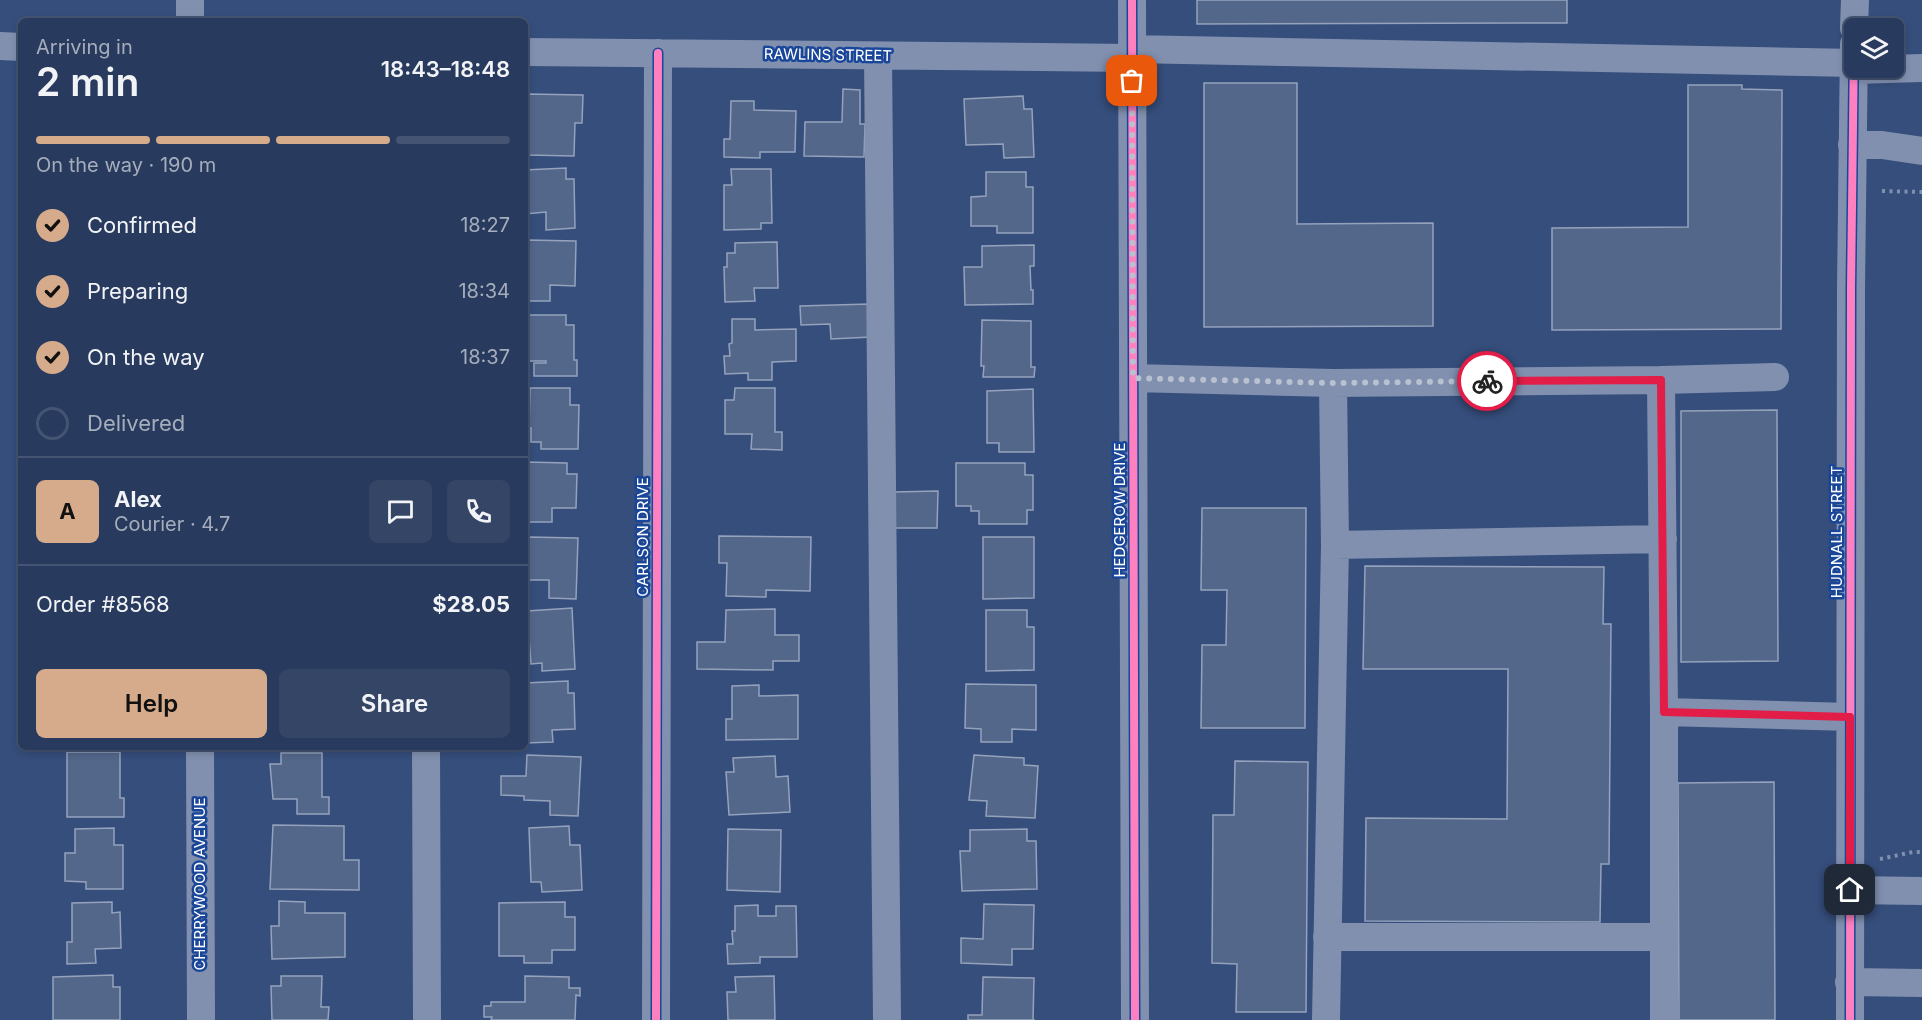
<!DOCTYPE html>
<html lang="en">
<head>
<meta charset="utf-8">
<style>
	body { margin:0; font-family:Inter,sans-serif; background:#344566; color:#f1f3f6; height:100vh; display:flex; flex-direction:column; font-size:22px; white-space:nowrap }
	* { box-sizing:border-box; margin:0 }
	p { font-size:20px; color:#a5adbc }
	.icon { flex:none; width:33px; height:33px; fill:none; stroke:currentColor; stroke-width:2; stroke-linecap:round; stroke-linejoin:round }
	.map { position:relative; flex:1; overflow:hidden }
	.side { position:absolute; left:18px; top:18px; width:510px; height:732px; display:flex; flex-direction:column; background:#283a5d; border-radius:9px; box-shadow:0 3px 9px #0003,0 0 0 2px #445472 }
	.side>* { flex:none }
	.controls { position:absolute; left:1844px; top:18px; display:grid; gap:12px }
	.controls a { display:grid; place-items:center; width:60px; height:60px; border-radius:9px; background:#283a5d; box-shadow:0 3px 9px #0003,0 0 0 2px #445472; font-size:30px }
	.pin { position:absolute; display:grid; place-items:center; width:51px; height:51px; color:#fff; margin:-26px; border-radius:12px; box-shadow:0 3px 9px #0006 }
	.courier { position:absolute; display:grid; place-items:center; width:60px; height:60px; margin:-30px; border:4px solid #e11d48; border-radius:50%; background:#fff; color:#222; box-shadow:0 2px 8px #0007 }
	.overview em { font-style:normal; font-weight:600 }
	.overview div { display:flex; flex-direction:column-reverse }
	.overview { display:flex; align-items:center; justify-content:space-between; height:102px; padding:0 18px }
	h1 { font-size:39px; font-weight:600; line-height:45px }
	.bar { display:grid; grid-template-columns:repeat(4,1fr); gap:9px 6px; align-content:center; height:72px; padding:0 18px }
	.bar i { height:8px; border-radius:4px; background:#445472 }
	.bar .on { background:#d6ab8b }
	.bar p { grid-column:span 4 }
	.line { display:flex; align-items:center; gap:15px; padding:0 18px; border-top:2px solid #445472 }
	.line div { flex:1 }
	.round { display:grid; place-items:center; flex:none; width:63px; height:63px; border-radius:9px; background:#344566 }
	ol { padding:0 18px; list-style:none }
	li { display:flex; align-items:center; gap:18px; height:66px }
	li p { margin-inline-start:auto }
	li .icon { padding:6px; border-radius:50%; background:#d6ab8b; color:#111; stroke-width:4 }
	li:last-child { color:#a5adbc }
	li i { width:33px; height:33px; border:3px solid #445472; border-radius:50% }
	.primary-button { display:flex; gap:12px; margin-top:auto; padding:12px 18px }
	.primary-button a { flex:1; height:69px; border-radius:9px; background:#d6ab8b; color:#111; font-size:24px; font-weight:600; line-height:69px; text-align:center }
	.primary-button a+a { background:#344566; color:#f1f3f6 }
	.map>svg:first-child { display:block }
	.building { fill:#53678b; stroke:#95a2bc; stroke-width:1.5 }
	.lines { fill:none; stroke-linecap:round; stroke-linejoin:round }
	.path { stroke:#8190af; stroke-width:4; stroke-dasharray:3 4.5; stroke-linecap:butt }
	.minor { stroke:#8190af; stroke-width:28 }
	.cycleway-casing { stroke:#194699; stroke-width:11 }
	.cycleway { stroke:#ff80c0; stroke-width:8 }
	.done { stroke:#b9c1d1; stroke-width:6; stroke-dasharray:0 10.8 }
	.route { stroke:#e11d48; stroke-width:8 }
	.labels { text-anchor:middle; stroke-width:5; stroke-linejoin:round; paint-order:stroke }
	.street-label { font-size:15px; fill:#fff; stroke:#194699 }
</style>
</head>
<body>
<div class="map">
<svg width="1922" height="1020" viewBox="0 0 1922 1020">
	<rect width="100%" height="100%" fill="#364e7c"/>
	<path class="building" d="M 1197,0 L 1567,0 L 1567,23 L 1197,24 Z
		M 1204,83 L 1297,83 L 1297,224 L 1433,223 L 1433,326 L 1204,327 Z
		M 1688,85 L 1742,85 L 1742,89 L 1782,90 L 1781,329 L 1552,330 L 1552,228 L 1688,227 Z
		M 843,89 L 860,90 L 860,124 L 865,124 L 864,157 L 804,156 L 805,122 L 842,122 Z
		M 528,94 L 583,95 L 582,123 L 575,123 L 574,156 L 527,155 L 527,148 L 525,148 L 525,112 L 527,112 Z
		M 1023,96 L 1024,109 L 1032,109 L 1034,157 L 1004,158 L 1003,144 L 966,145 L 964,99 Z
		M 731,101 L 754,101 L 754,110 L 796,111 L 795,152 L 760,152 L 760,158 L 724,157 L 724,139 L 730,139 Z
		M 566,168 L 566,179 L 574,179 L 575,228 L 546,230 L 546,212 L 525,214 L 525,170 Z
		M 731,169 L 771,169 L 772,223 L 761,223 L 761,229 L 724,230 L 724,185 L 732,185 Z
		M 986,172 L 1026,172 L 1026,187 L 1033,187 L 1033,233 L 997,233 L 997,226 L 971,226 L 971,197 L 986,196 Z
		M 528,240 L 576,241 L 575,286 L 550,285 L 550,301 L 525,301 L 525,262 L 527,262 Z
		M 777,242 L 778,288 L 754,288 L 755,301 L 725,302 L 724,267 L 727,267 L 727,253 L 735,253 L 735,243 Z
		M 1034,245 L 1034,266 L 1030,266 L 1031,290 L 1033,290 L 1033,304 L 965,305 L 964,267 L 982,267 L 982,246 Z
		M 869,304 L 871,337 L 831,339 L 830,324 L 801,325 L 800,306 Z
		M 525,315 L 566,315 L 566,325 L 574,325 L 574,360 L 577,360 L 577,376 L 534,376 L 534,363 L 546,363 L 546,361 L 525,361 Z
		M 732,319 L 755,319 L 755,330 L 796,329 L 796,361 L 772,362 L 772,380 L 748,380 L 748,373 L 725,374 L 724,356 L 730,356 L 729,344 L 732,343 Z
		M 982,320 L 1031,321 L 1031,367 L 1035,367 L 1034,377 L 983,377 L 984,366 L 981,366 Z
		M 530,388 L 570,388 L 570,405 L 579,405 L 578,449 L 541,449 L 541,442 L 531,442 L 531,428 L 529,428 Z
		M 735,388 L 775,388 L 775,432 L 782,432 L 782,450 L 751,449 L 752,434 L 725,434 L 725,400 L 734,400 Z
		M 1033,389 L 1034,452 L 999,452 L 999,443 L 987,443 L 987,391 Z
		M 1777,410 L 1778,661 L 1681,662 L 1681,411 Z
		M 525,462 L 567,463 L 567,474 L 577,474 L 576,508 L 552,508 L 552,522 L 525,522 Z
		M 956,463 L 1025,463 L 1025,475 L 1033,475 L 1033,510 L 1027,510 L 1027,524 L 979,524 L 979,511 L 971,511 L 971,506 L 956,506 Z
		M 938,491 L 937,528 L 893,528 L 893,492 Z
		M 1202,508 L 1306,508 L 1305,728 L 1201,728 L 1202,645 L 1226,645 L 1227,590 L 1201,590 Z
		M 719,536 L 811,537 L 810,591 L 766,590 L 766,597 L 726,596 L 727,563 L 719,563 Z
		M 528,537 L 578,538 L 576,599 L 549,598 L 549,580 L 527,580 Z
		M 983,537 L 1034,537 L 1034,598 L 983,599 Z
		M 1365,566 L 1604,567 L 1603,624 L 1611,624 L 1609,864 L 1601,864 L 1600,922 L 1365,921 L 1366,818 L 1507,819 L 1508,669 L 1363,669 Z
		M 572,608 L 575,669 L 542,671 L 542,663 L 531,664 L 527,611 Z
		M 775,609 L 775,635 L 799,635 L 799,661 L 773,661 L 773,670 L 697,669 L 697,642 L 725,642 L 726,610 Z
		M 986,610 L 1027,610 L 1027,627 L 1034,627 L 1034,670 L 986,671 Z
		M 568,681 L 568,693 L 574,693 L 575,729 L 552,730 L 553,742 L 525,743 L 525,683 Z
		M 966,684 L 1036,685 L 1036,730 L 1012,729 L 1012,742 L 981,742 L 981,729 L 965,728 Z
		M 759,685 L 759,696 L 798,695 L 798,739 L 726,740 L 726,719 L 732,719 L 732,686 Z
		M 67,752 L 120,752 L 120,798 L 124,798 L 124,817 L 67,817 Z
		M 281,753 L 322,753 L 322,797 L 329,797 L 329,814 L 297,814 L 297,799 L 273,799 L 270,764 L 281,764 Z
		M 527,755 L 581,757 L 578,816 L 550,815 L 550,801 L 524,800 L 524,796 L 501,795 L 501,776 L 526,776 Z
		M 974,755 L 1024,758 L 1024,765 L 1038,766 L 1035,818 L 986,816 L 987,801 L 969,800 Z
		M 775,756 L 776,777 L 788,776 L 790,812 L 729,815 L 726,772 L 734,772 L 733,758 Z
		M 1235,761 L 1308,762 L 1306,1012 L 1236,1012 L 1237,964 L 1212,963 L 1213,815 L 1234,815 Z
		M 1774,782 L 1775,1020 L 1679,1020 L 1678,783 Z
		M 273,825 L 344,826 L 344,860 L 359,860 L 359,890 L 270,889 Z
		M 569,826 L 570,845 L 580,845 L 582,890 L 542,892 L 541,882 L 531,882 L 529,828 Z
		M 114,828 L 114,845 L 123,845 L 123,889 L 86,889 L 86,882 L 65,881 L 65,853 L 75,853 L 75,829 Z
		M 728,829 L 781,830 L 780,892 L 727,890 Z
		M 1027,829 L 1027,841 L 1036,841 L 1037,889 L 962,891 L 960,851 L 970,851 L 970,830 Z
		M 279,901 L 305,902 L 305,913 L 345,913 L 345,957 L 272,959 L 271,926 L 279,926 Z
		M 112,902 L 112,913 L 120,912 L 121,948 L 95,949 L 96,963 L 67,964 L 67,942 L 72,942 L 72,903 Z
		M 565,902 L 565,917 L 575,917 L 575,950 L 552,950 L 552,963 L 524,963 L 524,956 L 499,956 L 499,903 Z
		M 984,904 L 1034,905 L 1033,949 L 1012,949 L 1012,965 L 961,963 L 961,938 L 983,939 Z
		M 758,905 L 758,916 L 776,916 L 776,906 L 796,906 L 797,957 L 760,957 L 760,963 L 728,964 L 727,944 L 733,944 L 732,931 L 735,931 L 735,906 Z
		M 113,975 L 113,987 L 120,987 L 120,1020 L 53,1020 L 53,977 Z
		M 281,976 L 322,976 L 321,1007 L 329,1007 L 328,1020 L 272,1020 L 271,986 L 281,986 Z
		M 525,976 L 569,977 L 569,988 L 580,988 L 580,996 L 576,995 L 575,1020 L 491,1020 L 492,1017 L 484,1017 L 484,1006 L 491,1006 L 491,1002 L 525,1002 Z
		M 774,976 L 775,1020 L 728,1020 L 727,992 L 736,992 L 735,977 Z
		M 983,977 L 1034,978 L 1033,1020 L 1035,1020 L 968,1020 L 968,1015 L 982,1015 Z"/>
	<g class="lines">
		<path class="path" d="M 1882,191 L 1922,192
			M 1880,859 L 1913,852 L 1922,852"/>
		<path class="minor" d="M 1132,0 L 1135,1020
			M 190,21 L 190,0
			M 1854,28 L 1855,0
			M 0,46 L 21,47
			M 1132,49 L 1854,63
			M 525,52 L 1132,58
			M 878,56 L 887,1020
			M 1854,70 L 1922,68
			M 1852,145 L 1882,145 L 1922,151
			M 1133,378 L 1333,383
			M 1661,380 L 1775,377
			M 1335,545 L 1663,539
			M 200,747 L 201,1020
			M 426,747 L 427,1020
			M 1849,890 L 1922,891
			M 1327,937 L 1664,937
			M 1849,982 L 1922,983
			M 656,1020 L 658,53
			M 1326,1020 L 1335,545 L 1333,383 L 1661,380 L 1664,712
			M 1664,1020 L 1664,712 L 1850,717
			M 1850,1020 L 1851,288 L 1854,44"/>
		<g class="cycleway-casing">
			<path id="cycleway" d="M 1132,0 L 1135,1020
				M 656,1020 L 658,53
				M 1850,1020 L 1851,288 L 1854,44"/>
		</g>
		<use href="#cycleway" class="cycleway"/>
	</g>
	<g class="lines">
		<path class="done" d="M 1132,81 L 1133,378 L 1334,383 L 1487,381"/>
		<path class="route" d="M 1487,381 L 1661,380 L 1664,712 L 1850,717 L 1850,890"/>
	</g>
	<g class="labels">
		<g class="street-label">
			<text transform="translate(828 55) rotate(1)" y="5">RAWLINS STREET</text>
			<text transform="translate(1120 510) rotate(-90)" y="5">HEDGEROW DRIVE</text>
			<text transform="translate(1837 532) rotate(-90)" y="5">HUDNALL STREET</text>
			<text transform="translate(643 537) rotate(-90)" y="5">CARLSON DRIVE</text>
			<text transform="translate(200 884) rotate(-90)" y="5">CHERRYWOOD AVENUE</text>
		</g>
	</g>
</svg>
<div class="controls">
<a><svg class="icon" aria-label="layers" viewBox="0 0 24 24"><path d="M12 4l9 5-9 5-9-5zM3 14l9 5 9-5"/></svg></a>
</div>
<div class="pin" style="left:1132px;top:81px;background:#ea580c"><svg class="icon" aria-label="bag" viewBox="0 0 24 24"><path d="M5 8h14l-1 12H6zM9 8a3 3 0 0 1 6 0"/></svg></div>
<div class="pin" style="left:1850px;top:890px;background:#1f2937"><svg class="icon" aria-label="home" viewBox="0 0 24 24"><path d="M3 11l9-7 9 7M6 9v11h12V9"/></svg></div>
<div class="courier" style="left:1487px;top:381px"><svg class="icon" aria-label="bike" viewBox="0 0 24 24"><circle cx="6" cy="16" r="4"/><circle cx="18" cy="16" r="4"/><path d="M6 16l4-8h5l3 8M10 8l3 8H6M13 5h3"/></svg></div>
<section class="side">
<div class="overview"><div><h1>2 min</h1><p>Arriving in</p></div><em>18:43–18:48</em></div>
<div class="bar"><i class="on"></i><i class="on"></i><i class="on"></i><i></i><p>On the way · 190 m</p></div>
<ol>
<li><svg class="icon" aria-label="check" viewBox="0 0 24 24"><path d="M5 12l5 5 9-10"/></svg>Confirmed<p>18:27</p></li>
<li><svg class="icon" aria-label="check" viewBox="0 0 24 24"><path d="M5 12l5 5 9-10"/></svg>Preparing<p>18:34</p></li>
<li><svg class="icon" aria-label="check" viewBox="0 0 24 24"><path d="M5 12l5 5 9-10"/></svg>On the way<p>18:37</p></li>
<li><i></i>Delivered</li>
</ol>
<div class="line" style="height:108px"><b class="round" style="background:#d6ab8b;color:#111">A</b><div><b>Alex</b><p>Courier · 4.7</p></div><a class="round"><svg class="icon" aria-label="chat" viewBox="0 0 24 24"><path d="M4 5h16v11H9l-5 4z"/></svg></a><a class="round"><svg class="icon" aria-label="phone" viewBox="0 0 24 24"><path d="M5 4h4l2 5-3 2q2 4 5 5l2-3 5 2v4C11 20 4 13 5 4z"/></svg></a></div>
<div class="line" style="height:78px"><div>Order #8568</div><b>$28.05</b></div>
<div class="primary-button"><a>Help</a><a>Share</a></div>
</section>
</div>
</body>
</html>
